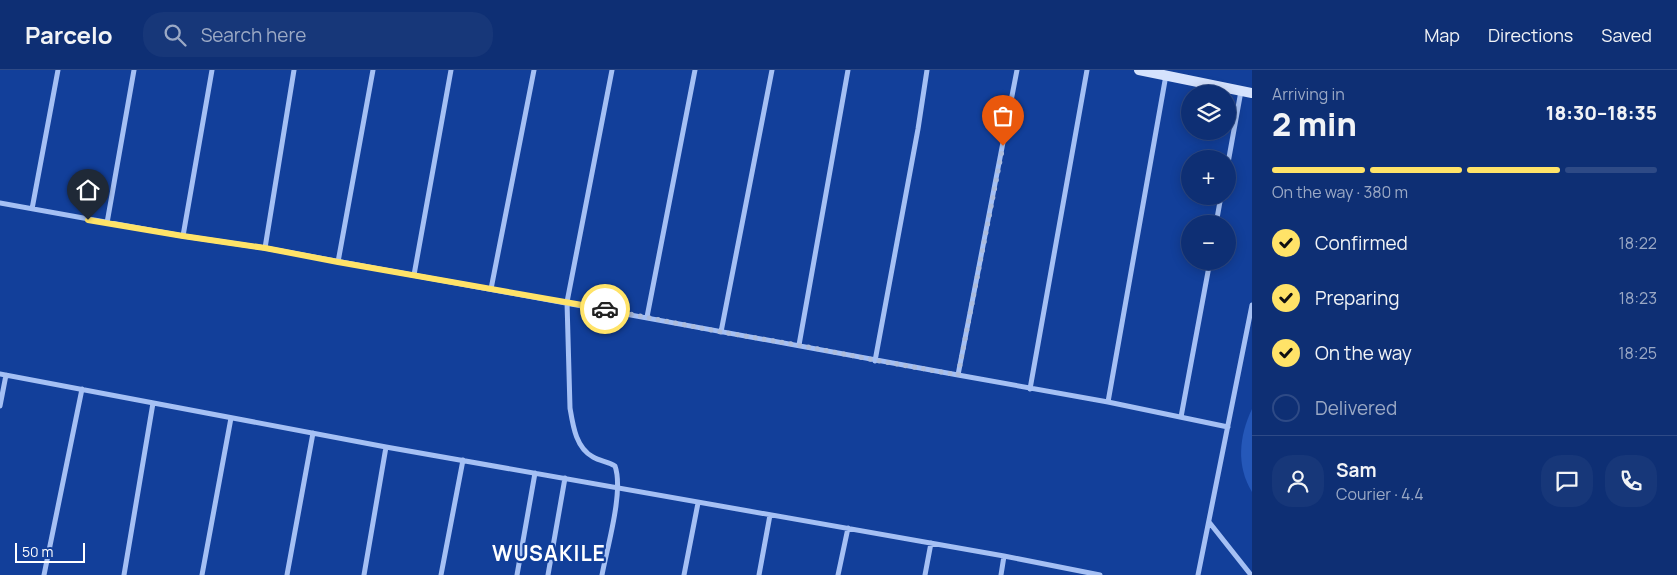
<!DOCTYPE html>
<html lang="en">
<head>
<meta charset="utf-8">
<style>
	body { margin:0; font-family:Manrope,sans-serif; background:#173779; color:#f1f3f6; height:100vh; display:flex; flex-direction:column; font-size:19px; white-space:nowrap }
	* { box-sizing:border-box; margin:0 }
	p { font-size:16px; color:#9ba9c5 }
	.icon { flex:none; width:28px; height:28px; fill:none; stroke:currentColor; stroke-width:2; stroke-linecap:round; stroke-linejoin:round }
	.map { position:relative; flex:1; overflow:hidden }
	.side { display:flex; flex-direction:column; background:#0e2f74; width:425px }
	.side>* { flex:none }
	.controls { position:absolute; left:1181px; top:15px; display:grid; gap:10px }
	.controls a { display:grid; place-items:center; width:55px; height:55px; border-radius:50%; background:#0e2f74; box-shadow:0 2px 12px #0003,0 0 0 1px #2e4a86; font-size:25px }
	.scale { position:absolute; left:15px; bottom:12px; width:70px; box-sizing:border-box; padding-left:5px; border:2px solid #fff; border-top:0; font-size:14px; line-height:18px; white-space:nowrap; color:#fff; -webkit-text-stroke:4px #123f9a; paint-order:stroke }
	.pin { position:absolute; display:grid; place-items:center; width:42px; height:42px; color:#fff; margin:-51px -21px; border-radius:50% 50% 50% 0; rotate:-45deg; box-shadow:0 0 5px #0007 }
	.pin .icon { rotate:45deg }
	.courier { position:absolute; display:grid; place-items:center; width:50px; height:50px; margin:-25px; border:4px solid #ffe368; border-radius:50%; background:#fff; color:#222; box-shadow:0 1px 6px #0007 }
	.head em { font-style:normal; font-weight:800 }
	.head div { display:flex; flex-direction:column-reverse }
	.head { display:flex; align-items:center; justify-content:space-between; height:85px; padding:0 20px }
	h1 { font-size:32px; font-weight:800; line-height:38px }
	.bar { display:grid; grid-template-columns:repeat(4,1fr); gap:8px 5px; align-content:center; height:60px; padding:0 20px }
	.bar i { height:6px; border-radius:4px; background:#2e4a86 }
	.bar .on { background:#ffe368 }
	.bar p { grid-column:span 4 }
	.line { display:flex; align-items:center; gap:12px; padding:0 20px; border-top:1px solid #2e4a86 }
	.line div { flex:1 }
	.round { display:grid; place-items:center; flex:none; width:52px; height:52px; border-radius:20px; background:#173779 }
	ol { padding:0 20px; list-style:none }
	li { display:flex; align-items:center; gap:15px; height:55px }
	li p { margin-inline-start:auto }
	li .icon { padding:5px; border-radius:50%; background:#ffe368; color:#111; stroke-width:4 }
	li:last-child { color:#9ba9c5 }
	li i { width:28px; height:28px; border:2px solid #2e4a86; border-radius:50% }
	header { display:flex; align-items:center; gap:30px; box-sizing:border-box; height:70px; padding:0 25px; background:#0e2f74; border-bottom:1px solid #2e4a86 }
	header strong { font-size:24px }
	nav { display:flex; gap:28px; margin-inline-start:auto; font-size:18px }
	.search { width:350px; height:45px; background:#173779; display:flex; align-items:center; gap:12px; box-sizing:border-box; padding:0 18px; border-radius:20px; color:#9ba9c5; font-size:19px }
	main { display:flex; flex:1; min-height:0 }
	.map>svg:first-child { display:block }
	.green { fill:#2558b9 }
	.lines { fill:none; stroke-linecap:round; stroke-linejoin:round }
	.street { stroke:#a5c0f4; stroke-width:5 }
	.secondary { stroke:#d5e2fd; stroke-width:10 }
	.done { stroke:#acbcdc; stroke-width:5; stroke-dasharray:0 9 }
	.route { stroke:#ffe368; stroke-width:6 }
	.labels { text-anchor:middle; stroke-width:4.5; stroke-linejoin:round; paint-order:stroke }
	.district-label { font-size:21px; font-weight:bold; letter-spacing:1px; fill:#fff; stroke:#123f9a }
</style>
</head>
<body>
<header>
<strong>Parcelo</strong>
<div class="search"><svg class="icon" aria-label="search" viewBox="0 0 24 24"><circle cx="10" cy="10" r="6"/><path d="M15 15l6 6"/></svg>Search here</div>
<nav><a>Map</a><a>Directions</a><a>Saved</a></nav>
</header>
<main>
<div class="map">
<svg width="1252" height="505" viewBox="0 0 1252 505">
	<rect width="100%" height="100%" fill="#123f9a"/>
	<path class="green" d="M 1252,339 L 1252,422 C 1236,396 1239,366 1252,339 Z"/>
	<g class="lines">
		<path class="street" d="M 1017,0 L 958,305 L 1108,332 L 1228,357
			M 1228,93 L 1241,21
			M 0,133 L 183,166 L 265,178 L 958,305
			M 32,139 L 58,0
			M 107,153 L 134,0
			M 1216,154 L 1221,126
			M 183,166 L 212,0
			M 265,178 L 294,0
			M 338,192 L 373,0
			M 414,205 L 451,0
			M 491,219 L 534,0
			M 647,247 L 695,0
			M 721,262 L 772,0
			M 799,275 L 848,0
			M 875,291 L 918,59 L 927,0
			M 0,304 L 386,377 L 1004,486 L 1100,505
			M 1030,319 L 1087,0
			M 1108,332 L 1166,5
			M 0,336 L 6,305
			M 1181,347 L 1210,191
			M 1209,452 L 1251,505
			M 44,505 L 82,319
			M 124,505 L 153,333
			M 202,505 L 231,348
			M 287,505 L 313,363
			M 364,505 L 386,377
			M 441,505 L 463,390
			M 517,505 L 535,403
			M 548,505 L 565,408
			M 602,505 C 607,478 624,421 615,396 C 609,392 600,391 593,387 C 576,378 573,356 570,338 L 567,232 L 612,0
			M 684,505 L 698,433
			M 759,505 L 770,445
			M 838,505 L 848,458
			M 925,505 L 931,473
			M 1001,505 L 1004,486
			M 1198,505 L 1252,235"/>
		<path class="secondary" d="M 1139,0 L 1252,23"/>
	</g>
	<g class="lines">
		<path class="done" d="M 605,239 L 721,262 L 799,275 L 874,290 L 958,305 L 1003,76"/>
		<path class="route" d="M 88,150 L 183,166 L 265,178 L 338,192 L 605,239"/>
	</g>
	<g class="labels">
		<g class="district-label">
			<text x="549" y="491">WUSAKILE</text>
		</g>
	</g>
</svg>
<div class="controls">
<a><svg class="icon" aria-label="layers" viewBox="0 0 24 24"><path d="M12 4l9 5-9 5-9-5zM3 14l9 5 9-5"/></svg></a>
<a>+</a>
<a>−</a>
</div>
<div class="scale">50 m</div>
<div class="pin" style="left:1003px;top:76px;background:#ea580c"><svg class="icon" aria-label="bag" viewBox="0 0 24 24"><path d="M5 8h14l-1 12H6zM9 8a3 3 0 0 1 6 0"/></svg></div>
<div class="pin" style="left:88px;top:150px;background:#1f2937"><svg class="icon" aria-label="home" viewBox="0 0 24 24"><path d="M3 11l9-7 9 7M6 9v11h12V9"/></svg></div>
<div class="courier" style="left:605px;top:239px"><svg class="icon" aria-label="car" viewBox="0 0 24 24"><path d="M5 17H2v-5l4-1 3-4h7l3 4 3 1v5h-3M9 17h6M6 11h13"/><circle cx="7" cy="17" r="2"/><circle cx="17" cy="17" r="2"/></svg></div>
</div>
<section class="side">
<div class="head"><div><h1>2 min</h1><p>Arriving in</p></div><em>18:30–18:35</em></div>
<div class="bar"><i class="on"></i><i class="on"></i><i class="on"></i><i></i><p>On the way · 380 m</p></div>
<ol>
<li><svg class="icon" aria-label="check" viewBox="0 0 24 24"><path d="M5 12l5 5 9-10"/></svg>Confirmed<p>18:22</p></li>
<li><svg class="icon" aria-label="check" viewBox="0 0 24 24"><path d="M5 12l5 5 9-10"/></svg>Preparing<p>18:23</p></li>
<li><svg class="icon" aria-label="check" viewBox="0 0 24 24"><path d="M5 12l5 5 9-10"/></svg>On the way<p>18:25</p></li>
<li><i></i>Delivered</li>
</ol>
<div class="line" style="height:90px"><a class="round"><svg class="icon" aria-label="person" viewBox="0 0 24 24"><circle cx="12" cy="8" r="4"/><path d="M4 21q1-7 8-7t8 7"/></svg></a><div><b>Sam</b><p>Courier · 4.4</p></div><a class="round"><svg class="icon" aria-label="chat" viewBox="0 0 24 24"><path d="M4 5h16v11H9l-5 4z"/></svg></a><a class="round"><svg class="icon" aria-label="phone" viewBox="0 0 24 24"><path d="M5 4h4l2 5-3 2q2 4 5 5l2-3 5 2v4C11 20 4 13 5 4z"/></svg></a></div>
</section>
</main>
</body>
</html>
